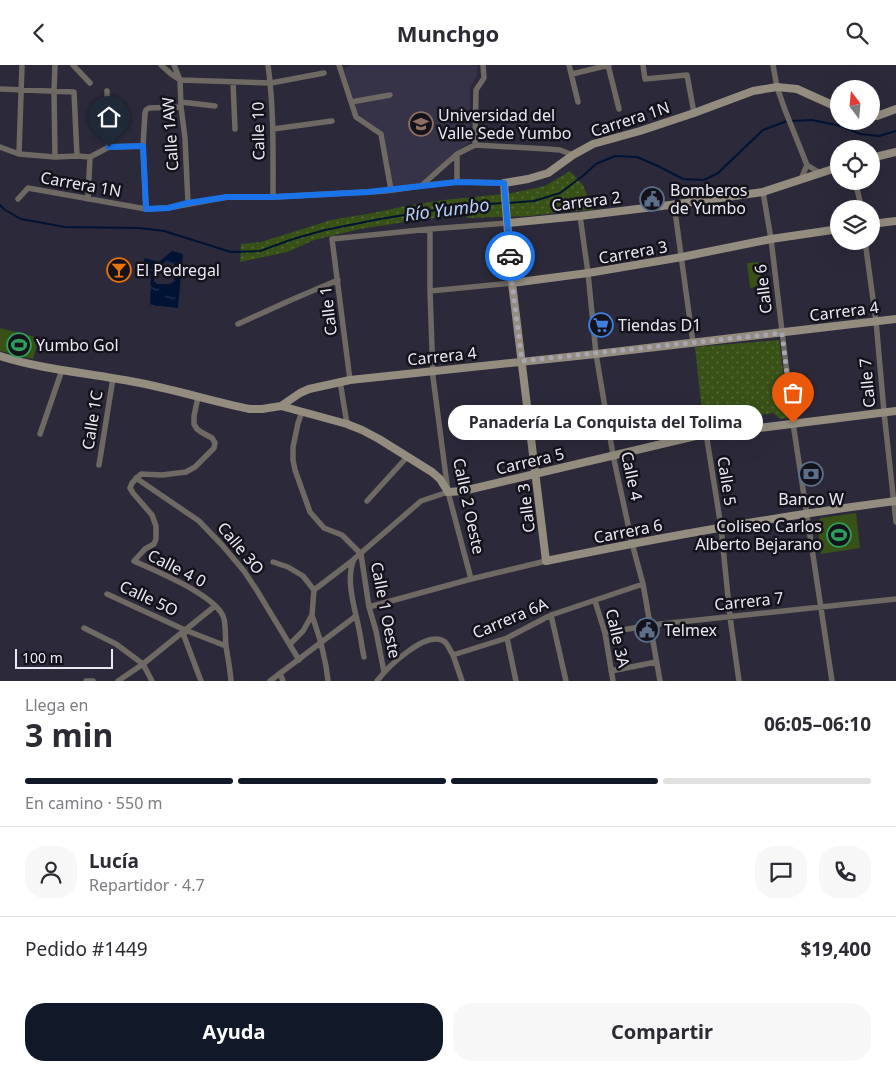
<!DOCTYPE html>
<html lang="es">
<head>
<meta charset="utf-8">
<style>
	body { margin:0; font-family:"Noto Sans",sans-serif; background:#f7f7f7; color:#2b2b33; height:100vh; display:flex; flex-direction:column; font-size:19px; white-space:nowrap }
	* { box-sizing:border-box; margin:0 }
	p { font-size:16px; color:#7c7c81 }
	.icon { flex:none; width:28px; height:28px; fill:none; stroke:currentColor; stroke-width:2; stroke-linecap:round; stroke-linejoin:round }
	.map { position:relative; height:616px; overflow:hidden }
	.sheet { display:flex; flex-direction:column; background:#fff; flex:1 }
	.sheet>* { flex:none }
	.needle { width:32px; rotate:344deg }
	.fabs { position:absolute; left:830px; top:15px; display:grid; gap:10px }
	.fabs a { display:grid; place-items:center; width:50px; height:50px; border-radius:50%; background:#fff; box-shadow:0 5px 20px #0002; font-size:25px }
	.scale { position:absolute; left:15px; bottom:12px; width:98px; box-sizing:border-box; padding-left:5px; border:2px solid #eae8f3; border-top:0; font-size:14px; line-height:18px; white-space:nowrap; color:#eae8f3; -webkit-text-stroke:4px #14131b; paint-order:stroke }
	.pin { position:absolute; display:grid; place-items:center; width:42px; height:42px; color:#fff; margin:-51px -21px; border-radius:50% 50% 50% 0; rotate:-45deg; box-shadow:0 0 5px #0007 }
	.pin .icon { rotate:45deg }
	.courier { position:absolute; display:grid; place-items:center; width:50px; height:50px; margin:-25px; border:4px solid #1a73e8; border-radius:50%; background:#fff; color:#222; box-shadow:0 1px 6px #0007 }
	.bubble { position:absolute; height:35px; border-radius:18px; background:#fff; box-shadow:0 5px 20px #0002; font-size:16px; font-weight:700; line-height:35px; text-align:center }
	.summary em { font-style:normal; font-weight:700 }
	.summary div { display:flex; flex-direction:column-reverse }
	.summary { display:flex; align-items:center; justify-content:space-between; height:85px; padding:0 25px }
	h1 { font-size:32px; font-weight:700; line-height:38px }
	.bar { display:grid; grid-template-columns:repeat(4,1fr); gap:8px 5px; align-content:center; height:60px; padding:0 25px }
	.bar i { height:6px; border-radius:4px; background:#e1e1e2 }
	.bar .current { background:#111827 }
	.bar p { grid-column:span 4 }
	.line { display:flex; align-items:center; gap:12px; padding:0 25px; border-top:1px solid #e1e1e2 }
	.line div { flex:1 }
	.round { display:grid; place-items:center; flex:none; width:52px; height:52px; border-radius:20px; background:#f7f7f7 }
	.primary-button { display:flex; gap:10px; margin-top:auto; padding:10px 25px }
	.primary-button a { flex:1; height:58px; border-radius:20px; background:#111827; color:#fff; font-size:20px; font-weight:700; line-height:58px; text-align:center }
	.primary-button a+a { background:#f7f7f7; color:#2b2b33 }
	header { display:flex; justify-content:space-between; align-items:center; height:65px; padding:0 25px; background:#fff; font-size:22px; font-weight:700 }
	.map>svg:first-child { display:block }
	.built { fill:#363248 }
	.park { fill:url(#park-dots) }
	.pitch { fill:#385116 }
	.water { fill:url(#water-ripples); fill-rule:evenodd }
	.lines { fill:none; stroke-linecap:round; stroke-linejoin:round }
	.stream { stroke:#001334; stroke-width:2 }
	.street { stroke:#6e6962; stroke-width:5.5 }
	.secondary { stroke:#938c7f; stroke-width:8 }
	.done { stroke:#a8a6b2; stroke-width:5; stroke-dasharray:0 9 }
	.route { stroke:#1a73e8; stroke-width:6 }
	.labels { text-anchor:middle; stroke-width:5; stroke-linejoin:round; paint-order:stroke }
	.poi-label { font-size:16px; fill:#eae8f3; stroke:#14131b; text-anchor:start }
	.street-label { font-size:16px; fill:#eae8f3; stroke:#14131b }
	.water-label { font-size:18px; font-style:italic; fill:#b5cff4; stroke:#14131b }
</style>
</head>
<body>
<header><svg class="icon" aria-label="back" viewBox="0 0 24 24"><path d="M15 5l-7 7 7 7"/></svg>Munchgo<svg class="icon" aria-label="search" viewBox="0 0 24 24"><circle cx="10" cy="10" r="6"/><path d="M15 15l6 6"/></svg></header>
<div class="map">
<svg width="896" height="616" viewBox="0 0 896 616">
	<defs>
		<pattern id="park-dots" width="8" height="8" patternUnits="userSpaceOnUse" patternTransform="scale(1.25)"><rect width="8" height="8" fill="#385116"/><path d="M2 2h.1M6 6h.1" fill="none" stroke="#556a38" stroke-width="1.8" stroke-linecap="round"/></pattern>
		<pattern id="water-ripples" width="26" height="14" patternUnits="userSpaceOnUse" patternTransform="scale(1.25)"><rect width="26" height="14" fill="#001334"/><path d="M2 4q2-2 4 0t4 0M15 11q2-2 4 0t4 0" fill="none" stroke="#253552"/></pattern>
	</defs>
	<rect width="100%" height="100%" fill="#2c2a3a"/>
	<path class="built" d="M 350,0 L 477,0 L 477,11 L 470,22 L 470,77 L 455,87 L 420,118 L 393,122 L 384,68 L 358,50 L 344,4 Z"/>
	<path class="park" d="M 570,106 L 583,120 L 593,145 L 571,146 L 529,151 L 468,153 L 464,149 L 405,157 L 360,164 L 314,175 L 287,187 L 240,197 L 241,179 L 261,177 L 331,155 L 373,148 L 406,141 L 444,135 L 512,128 L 545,121 Z
		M 779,275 L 789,353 L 780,354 L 773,348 L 726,355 L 720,363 L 704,365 L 695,282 Z"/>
	<path class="pitch" d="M 758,197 L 762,221 L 750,223 L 747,198 Z
		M 0,263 L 39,273 L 33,294 L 0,286 Z
		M 856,448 L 860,483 L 821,489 L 817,457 L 821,453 Z"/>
	<path class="water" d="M 172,186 L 183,189 L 178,243 L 150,240 L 151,209 L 140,203 L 145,193 L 159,197 ZM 165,197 L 174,199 L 174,216 L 170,219 L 157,219 L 154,216 L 154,209 Z"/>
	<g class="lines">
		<path class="stream" d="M 792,56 L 812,55 L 841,61 L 860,69 L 879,71 L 896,66
			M 508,138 L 534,136 L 560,128 L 584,110 L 596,99 L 615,91 L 637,92 L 658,101 L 683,114 L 704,115 L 718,108 L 763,65 L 787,56
			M 0,140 L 5,145 L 21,154 L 65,162 L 139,163 L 164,166 L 231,187 L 260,186 L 293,174 L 325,165 L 380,154 L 460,141 L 503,138"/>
		<path class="street" d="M 55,0 L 54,26 L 55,92
			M 73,0 L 90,18
			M 161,0 L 171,9 L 180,15 L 271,18 L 324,8
			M 174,0 L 180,15 L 181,42 L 185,73 L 188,138
			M 268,0 C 274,44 273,88 273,132
			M 339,0 L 356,52 L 381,69 L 391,125
			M 569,0 L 578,37
			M 608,0 L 619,44
			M 643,0 L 645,14 L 687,10 L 694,48
			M 773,0 L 777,22 L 785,45 L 807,100 L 820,108
			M 572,9 L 609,0
			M 233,17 L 235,64
			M 0,24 L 74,27 L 77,91
			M 107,26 L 109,82
			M 181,37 L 215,41
			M 351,37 L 390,30
			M 273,64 L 332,56
			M 475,80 L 476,25 L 484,13 L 483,0
			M 0,82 L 19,89 L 55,92 L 77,91 L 90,92
			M 19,89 L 22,0
			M 457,89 L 457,117
			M 90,92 L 109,82 L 143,81
			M 801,114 L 807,100
			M 855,116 L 862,144
			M 421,121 L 457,89 L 475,80 L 547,84 L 560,85 L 573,90
			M 763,127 L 771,174 L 793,358 L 832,616
			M 18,134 L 28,123 L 146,144 L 168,143 L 227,132 L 273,132 L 386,126 L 421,121 L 457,117 L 504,118
			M 88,134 L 90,92
			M 674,139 L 693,278
			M 146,144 L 143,81 L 145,48 L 146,45 L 149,43 L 181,42
			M 580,151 L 588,208 L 596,289 L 613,390 L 632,478 L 643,519 L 660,616
			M 430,164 L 430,226 L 433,312 L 448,427 L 471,514
			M 865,176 L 876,256 L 884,347 L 896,457
			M 430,226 L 512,218
			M 238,259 L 291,235 L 338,215
			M 350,315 L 332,174 L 430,164 L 508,158
			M 340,316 L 347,359
			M 198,332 L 194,351 L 194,359 L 197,364 L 201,367 L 212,373 L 215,378 L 214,383 L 195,402 L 186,407 L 162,410 L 141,409 L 132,418 L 130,423 L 133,428 L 152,450 L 156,461 L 156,474 L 154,479 L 145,484 L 134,496 C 155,506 219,531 224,554 C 226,563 225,572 226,581 C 228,593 230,604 231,616
			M 302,347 L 298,358 L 293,382 L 293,395 L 295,405 L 310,447 L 324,463 L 342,470 L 361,489 L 369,542 L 376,566 L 384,607
			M 706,368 L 721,462 L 730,552 L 739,616
			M 40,369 L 62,305
			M 99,400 L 113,313
			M 136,413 L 199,456 L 222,480 L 244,506 L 256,524 L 299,595
			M 367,436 L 408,391
			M 273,497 L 288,502 L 303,511 L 314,525
			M 314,525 L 312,550 L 321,578 L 326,601 L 328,616
			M 314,525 L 352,496
			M 107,529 L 185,565 L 184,571 L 201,616
			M 595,536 L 605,568 L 613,616
			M 369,542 L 471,514 L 546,496
			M 551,550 L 566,616
			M 84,563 L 116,579 L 143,599 L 152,616
			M 185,565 L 226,581
			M 605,568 L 651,560 L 896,534
			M 507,573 L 516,616
			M 290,579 L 303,566 L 312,550
			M 453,590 L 462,616
			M 364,592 C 362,583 361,574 359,564 C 355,544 345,514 354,494 L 421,436 L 448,427
			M 611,606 L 656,597
			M 280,608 L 283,616
			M 86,616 L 93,616
			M 118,616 L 143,599 L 215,541
			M 270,616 L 356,551
			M 377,616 C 387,603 427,563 445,577 C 448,580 451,587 453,590 L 507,573 L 551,550 L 643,519"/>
		<path class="secondary" d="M 839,43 L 797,24 L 777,22 L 753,26 L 694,48 L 640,66 L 593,79 L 573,90 L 548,108 L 528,114 L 504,118 L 512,218 L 546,496 C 662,472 779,451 896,436
			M 871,50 L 877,51 L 896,44
			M 871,93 L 896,87
			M 508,158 L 580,151 L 670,140 L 763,127 L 839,102
			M 871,159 L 896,156
			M 512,218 L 588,208 L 682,192 L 771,174 L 839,164
			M 0,291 C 44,305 90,308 135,317 C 173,324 211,336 250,344 L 262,344 L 281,341 L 300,328 L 309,324 L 350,315 L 596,289 L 896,254
			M 281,341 L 347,359 L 362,365 L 379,374 L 432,407 L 440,414 L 448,427 L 463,426 L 704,369 L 719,368 L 896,346"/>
	</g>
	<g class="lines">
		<path class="done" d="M 510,191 L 512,218 L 522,296 L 782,268 L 793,358"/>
		<path class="route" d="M 109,82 L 143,81 L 146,144 L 168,143 L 188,138 L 227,132 L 273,132 L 368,127 L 457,117 L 504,118 L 510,191"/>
	</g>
	<defs>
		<g id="university-ring" transform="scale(1.25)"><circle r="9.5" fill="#14131b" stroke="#8d6e63" stroke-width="1.5"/><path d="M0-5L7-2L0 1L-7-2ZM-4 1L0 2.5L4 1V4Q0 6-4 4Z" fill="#8d6e63"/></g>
		<g id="civic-ring" transform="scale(1.25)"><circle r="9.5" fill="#14131b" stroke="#5c6f8a" stroke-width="1.5"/><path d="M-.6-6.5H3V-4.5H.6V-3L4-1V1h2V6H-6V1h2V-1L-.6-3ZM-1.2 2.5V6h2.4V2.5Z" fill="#5c6f8a"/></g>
		<g id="bar-ring" transform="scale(1.25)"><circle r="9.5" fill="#14131b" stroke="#e8710a" stroke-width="1.5"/><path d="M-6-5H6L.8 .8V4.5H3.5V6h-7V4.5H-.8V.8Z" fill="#e8710a"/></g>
		<g id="supermarket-ring" transform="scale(1.25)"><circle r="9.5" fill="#14131b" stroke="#3f7fe0" stroke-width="1.5"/><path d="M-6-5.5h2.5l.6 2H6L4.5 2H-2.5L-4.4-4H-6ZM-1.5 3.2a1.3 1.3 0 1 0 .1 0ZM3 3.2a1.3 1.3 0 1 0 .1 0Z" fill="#3f7fe0"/></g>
		<g id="stadium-ring" transform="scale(1.25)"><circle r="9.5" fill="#14131b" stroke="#2e9e5b" stroke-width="1.5"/><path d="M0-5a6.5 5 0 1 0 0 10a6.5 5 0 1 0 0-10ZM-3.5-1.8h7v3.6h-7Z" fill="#2e9e5b"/></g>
		<g id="bank-ring" transform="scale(1.25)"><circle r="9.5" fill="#14131b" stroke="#5c6f8a" stroke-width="1.5"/><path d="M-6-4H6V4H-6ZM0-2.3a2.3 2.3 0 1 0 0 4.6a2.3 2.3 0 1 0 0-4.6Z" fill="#5c6f8a"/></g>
	</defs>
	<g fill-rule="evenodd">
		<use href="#university-ring" x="421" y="59"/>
		<use href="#civic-ring" x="652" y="134"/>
		<use href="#bar-ring" x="119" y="205"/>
		<use href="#supermarket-ring" x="601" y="260"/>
		<use href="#stadium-ring" x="19" y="280"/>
		<use href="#bank-ring" x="811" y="409"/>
		<use href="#stadium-ring" x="839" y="470"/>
		<use href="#civic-ring" x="647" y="565"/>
	</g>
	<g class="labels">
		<g class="poi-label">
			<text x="438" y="56">Universidad del<tspan x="438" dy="18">Valle Sede Yumbo</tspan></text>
			<text x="670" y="131">Bomberos<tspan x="670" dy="18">de Yumbo</tspan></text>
			<text x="136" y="211">El Pedregal</text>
			<text x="618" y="266">Tiendas D1</text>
			<text x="36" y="286">Yumbo Gol</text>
			<text x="811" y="440" text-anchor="middle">Banco W</text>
			<text x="822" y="467" text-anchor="end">Coliseo Carlos<tspan x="822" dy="18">Alberto Bejarano</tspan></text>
			<text x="664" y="571">Telmex</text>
		</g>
		<g class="street-label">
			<text transform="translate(630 54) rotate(-18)" y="6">Carrera 1N</text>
			<text transform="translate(258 66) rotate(-91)" y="6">Calle 10</text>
			<text transform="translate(170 69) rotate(-94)" y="6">Calle 1AW</text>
			<text transform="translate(81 119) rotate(10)" y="6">Carrera 1N</text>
			<text transform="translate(586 136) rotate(-7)" y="6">Carrera 2</text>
			<text transform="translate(633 187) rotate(-10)" y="6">Carrera 3</text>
			<text transform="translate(763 224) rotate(-97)" y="6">Calle 6</text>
			<text transform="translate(328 246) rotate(-97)" y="6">Calle 1</text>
			<text transform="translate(844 246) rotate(-7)" y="6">Carrera 4</text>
			<text transform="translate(442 291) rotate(-6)" y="6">Carrera 4</text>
			<text transform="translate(867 318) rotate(-95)" y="6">Calle 7</text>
			<text transform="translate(92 355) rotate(-81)" y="6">Calle 1C</text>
			<text transform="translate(530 396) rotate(-13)" y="6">Carrera 5</text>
			<text transform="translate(632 411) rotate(78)" y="6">Calle 4</text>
			<text transform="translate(727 416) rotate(81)" y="6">Calle 5</text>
			<text transform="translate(469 441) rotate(78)" y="6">Calle 2 Oeste</text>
			<text transform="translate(526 443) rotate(-97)" y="6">Calle 3</text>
			<text transform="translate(628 466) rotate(-11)" y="6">Carrera 6</text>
			<text transform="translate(241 483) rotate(50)" y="6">Calle 3O</text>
			<text transform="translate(177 503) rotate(27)" y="6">Calle 4 0</text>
			<text transform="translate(149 533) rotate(25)" y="6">Calle 5O</text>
			<text transform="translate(749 536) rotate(-6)" y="6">Carrera 7</text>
			<text transform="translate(386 545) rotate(79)" y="6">Calle 1 Oeste</text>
			<text transform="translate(510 553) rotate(-23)" y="6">Carrera 6A</text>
			<text transform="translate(618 573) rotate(77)" y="6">Calle 3A</text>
		</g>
		<g class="water-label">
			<text transform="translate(447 145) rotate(-7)" y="6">Río Yumbo</text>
		</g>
	</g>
</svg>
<div class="fabs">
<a><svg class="needle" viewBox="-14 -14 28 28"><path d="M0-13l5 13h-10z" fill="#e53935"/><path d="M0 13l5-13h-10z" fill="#7c7c81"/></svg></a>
<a><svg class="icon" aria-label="locate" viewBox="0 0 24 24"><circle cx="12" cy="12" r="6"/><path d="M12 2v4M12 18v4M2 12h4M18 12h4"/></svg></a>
<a><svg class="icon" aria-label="layers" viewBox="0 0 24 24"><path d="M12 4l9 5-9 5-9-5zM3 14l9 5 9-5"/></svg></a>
</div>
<div class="scale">100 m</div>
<div class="pin" style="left:793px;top:358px;background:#ea580c"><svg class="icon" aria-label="bag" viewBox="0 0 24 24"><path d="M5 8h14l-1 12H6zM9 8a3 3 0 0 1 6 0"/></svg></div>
<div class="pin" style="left:109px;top:82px;background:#1f2937"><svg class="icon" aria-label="home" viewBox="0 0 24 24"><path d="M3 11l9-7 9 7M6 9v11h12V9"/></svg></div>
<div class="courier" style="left:510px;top:191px"><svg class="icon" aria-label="car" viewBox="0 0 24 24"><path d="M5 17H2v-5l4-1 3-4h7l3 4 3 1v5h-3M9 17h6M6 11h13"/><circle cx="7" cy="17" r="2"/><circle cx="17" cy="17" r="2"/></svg></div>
<div class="bubble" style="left:448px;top:340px;width:315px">Panadería La Conquista del Tolima</div>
</div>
<section class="sheet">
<div class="summary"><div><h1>3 min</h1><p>Llega en</p></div><em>06:05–06:10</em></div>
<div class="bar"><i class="current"></i><i class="current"></i><i class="current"></i><i></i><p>En camino · 550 m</p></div>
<div class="line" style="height:90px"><a class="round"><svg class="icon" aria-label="person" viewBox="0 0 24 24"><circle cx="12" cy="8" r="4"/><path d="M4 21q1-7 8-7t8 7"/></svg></a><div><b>Lucía</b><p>Repartidor · 4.7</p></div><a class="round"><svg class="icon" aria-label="chat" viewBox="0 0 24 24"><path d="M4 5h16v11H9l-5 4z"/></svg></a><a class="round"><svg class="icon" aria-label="phone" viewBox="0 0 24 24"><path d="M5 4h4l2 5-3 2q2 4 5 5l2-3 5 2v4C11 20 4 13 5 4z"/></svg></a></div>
<div class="line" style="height:65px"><div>Pedido #1449</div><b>$19,400</b></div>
<div class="primary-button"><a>Ayuda</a><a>Compartir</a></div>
</section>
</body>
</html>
